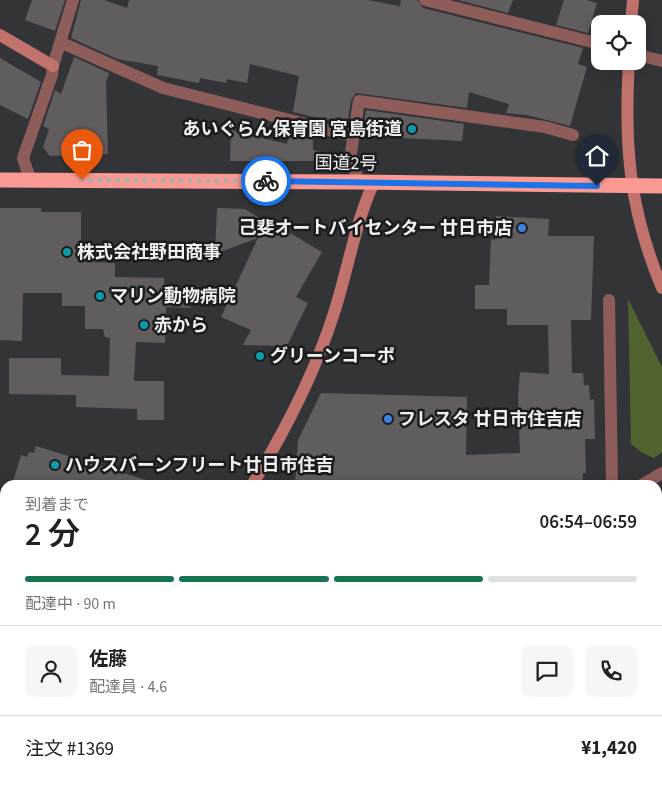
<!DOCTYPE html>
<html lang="ja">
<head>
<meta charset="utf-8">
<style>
	body { margin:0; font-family:"Source Sans 3","Noto Sans JP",sans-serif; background:#f6f6f6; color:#222; height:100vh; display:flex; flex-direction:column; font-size:19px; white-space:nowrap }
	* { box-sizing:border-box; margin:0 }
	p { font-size:16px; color:#767676 }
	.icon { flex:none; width:28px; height:28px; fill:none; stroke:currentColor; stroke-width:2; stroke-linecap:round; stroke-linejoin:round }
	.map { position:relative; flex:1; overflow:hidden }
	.drawer { position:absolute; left:0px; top:480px; width:662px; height:311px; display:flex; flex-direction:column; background:#fff; border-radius:15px 15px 0 0; box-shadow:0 2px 12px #0003 }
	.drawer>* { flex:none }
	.tools { position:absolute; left:591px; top:15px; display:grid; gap:10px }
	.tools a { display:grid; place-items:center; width:55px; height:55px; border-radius:10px; background:#fff; box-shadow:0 2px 12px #0003; font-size:25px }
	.pin { position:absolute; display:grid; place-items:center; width:42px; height:42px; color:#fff; margin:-51px -21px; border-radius:50% 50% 50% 0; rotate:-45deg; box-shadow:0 0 5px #0007 }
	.pin .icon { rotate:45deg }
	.courier { position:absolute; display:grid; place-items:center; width:50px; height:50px; margin:-25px; border:4px solid #1a73e8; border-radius:50%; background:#fff; color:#222; box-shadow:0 1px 6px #0007 }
	.headline em { font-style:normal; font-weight:600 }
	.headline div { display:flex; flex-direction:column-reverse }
	.headline { display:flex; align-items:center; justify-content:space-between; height:85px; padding:0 25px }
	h1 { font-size:32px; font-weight:600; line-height:38px }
	.bar { display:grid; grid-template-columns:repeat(4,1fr); gap:8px 5px; align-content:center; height:60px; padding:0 25px }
	.bar i { height:6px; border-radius:4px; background:#e0e0e0 }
	.bar .active { background:#177451 }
	.bar p { grid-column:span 4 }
	.line { display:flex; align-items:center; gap:12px; padding:0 25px; border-top:1px solid #e0e0e0 }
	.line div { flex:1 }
	.round { display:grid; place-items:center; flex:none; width:52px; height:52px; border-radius:10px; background:#f6f6f6 }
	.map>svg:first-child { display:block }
	.green { fill:#4f642e }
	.building { fill:#615d5f }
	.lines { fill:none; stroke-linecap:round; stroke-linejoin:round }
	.street { stroke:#8f5d59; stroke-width:12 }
	.secondary { stroke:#c1726d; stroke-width:12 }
	.highway { stroke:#fb9993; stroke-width:15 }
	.done { stroke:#aeaeb1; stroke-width:5; stroke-dasharray:0 9 }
	.route { stroke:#1a73e8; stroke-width:6 }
	.culture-dot { fill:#0f9aa8; stroke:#1b1c1d; stroke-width:2 }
	.shop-dot { fill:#3f7fe0; stroke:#1b1c1d; stroke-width:2 }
	.labels { text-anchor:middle; stroke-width:5; stroke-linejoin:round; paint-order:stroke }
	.poi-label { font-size:18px; font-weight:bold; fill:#f0f0f2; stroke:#1b1c1d; text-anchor:start }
	.street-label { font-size:18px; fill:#f0f0f2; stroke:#1b1c1d }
</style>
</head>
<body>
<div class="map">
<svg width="662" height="791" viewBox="0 0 662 791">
	<rect width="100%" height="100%" fill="#333437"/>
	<path class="green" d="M 628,299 L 662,367 L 662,452 L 654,458 L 641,452 L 631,444 Z
		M 662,506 L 662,632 L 658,633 L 658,510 Z"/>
	<path class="building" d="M 32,0 L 65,0 L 55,31 L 25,20 Z
		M 81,0 L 104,0 L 127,8 L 129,0 L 368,0 L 400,6 L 401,0 L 417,0 L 423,8 L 583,48 L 578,64 L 587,67 L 570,126 L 527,115 L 506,113 L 509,104 L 469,92 L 467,108 L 356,93 L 351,100 L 347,125 L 293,112 L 299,76 L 250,64 L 247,83 L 227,79 L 226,83 L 200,78 L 199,83 L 157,75 L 158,66 L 117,59 L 71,38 Z
		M 458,0 L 513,0 L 508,13 Z
		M 564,0 L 586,0 L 597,3 L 588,33 L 556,25 Z
		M 74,57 L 109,73 L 106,82 L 108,154 L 50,156 L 43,147 L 49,129 L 43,126 L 55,90 L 61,94 Z
		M 0,58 L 41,82 L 28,119 L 0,105 Z
		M 366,110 L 464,124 L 462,141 L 362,136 Z
		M 290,128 L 313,134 L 313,150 L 327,153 L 326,161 L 230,161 L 231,130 L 287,144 Z
		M 0,208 L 41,208 L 41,212 L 81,212 L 81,248 L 97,248 L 96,262 L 115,263 L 115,277 L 164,278 L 165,290 L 192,308 L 166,307 L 165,343 L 136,342 L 134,381 L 164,381 L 164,420 L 137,420 L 137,409 L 76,407 L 76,395 L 9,394 L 9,358 L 61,358 L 61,375 L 109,376 L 110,338 L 105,337 L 103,329 L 85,329 L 85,306 L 62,306 L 62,293 L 23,293 L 22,341 L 0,340 Z
		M 217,208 L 245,209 L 277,229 L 278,226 L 322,252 L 296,297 L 308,303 L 287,346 L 243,345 L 251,330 L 221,317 L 258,238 L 215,254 Z
		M 496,216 L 549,219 L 548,236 L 594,236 L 591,320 L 571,320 L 572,373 L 583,373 L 584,385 L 589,385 L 590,400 L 594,399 L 595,439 L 585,439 L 586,473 L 583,473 L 583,485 L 295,485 L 298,440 L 321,393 L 467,397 L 466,455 L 520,453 L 518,396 L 520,372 L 549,374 L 548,325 L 507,325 L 507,309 L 475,309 L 475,285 L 489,285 L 491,239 L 495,240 Z
		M 36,446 L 146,480 L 145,485 L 12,485 L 21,455 L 27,457 L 29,452 L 34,453 Z"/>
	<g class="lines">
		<path class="street" d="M 425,0 L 600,44
			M 62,43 L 163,88 L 353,136
			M 638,55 L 662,61
			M 30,179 L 23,158 L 52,75 L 53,66 L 73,0
			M 359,182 L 350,159 L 359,101 L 545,127 L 573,135
			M 609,300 L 612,485
			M 642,485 L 662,473
			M 658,674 L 662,676
			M 626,786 L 628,791
			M 481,791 L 487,786"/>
		<path class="secondary" d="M 631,24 L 633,0
			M 0,35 L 53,66
			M 629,61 C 624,146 629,209 662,288
			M 252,485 C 285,431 315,373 334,313 C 348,270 355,223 374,182
			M 0,758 L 5,754"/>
		<path class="highway" d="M 0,180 L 359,182 L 662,186"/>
	</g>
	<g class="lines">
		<path class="done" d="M 82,180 L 266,181"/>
		<path class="route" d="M 266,181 L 597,186"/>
	</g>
	<g class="culture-dot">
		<circle cx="412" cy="129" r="5"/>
		<circle cx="67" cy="252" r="5"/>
		<circle cx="100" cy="296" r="5"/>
		<circle cx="144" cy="325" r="5"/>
		<circle cx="260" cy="356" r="5"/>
		<circle cx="55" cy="465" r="5"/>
	</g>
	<g class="shop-dot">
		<circle cx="522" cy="228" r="5"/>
		<circle cx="388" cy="419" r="5"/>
	</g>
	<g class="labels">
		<g class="poi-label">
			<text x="402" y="135" text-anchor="end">あいぐらん保育園 宮島街道</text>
			<text x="512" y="234" text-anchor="end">己斐オートバイセンター 廿日市店</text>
			<text x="77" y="258">株式会社野田商事</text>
			<text x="110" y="302">マリン動物病院</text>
			<text x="154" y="331">赤から</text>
			<text x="270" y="362">グリーンコーポ</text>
			<text x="398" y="425">フレスタ 廿日市住吉店</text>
			<text x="65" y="471">ハウスバーンフリート廿日市住吉</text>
		</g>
		<g class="street-label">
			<text transform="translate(346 163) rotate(1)" y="6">国道2号</text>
		</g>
	</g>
</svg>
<div class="tools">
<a><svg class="icon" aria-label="locate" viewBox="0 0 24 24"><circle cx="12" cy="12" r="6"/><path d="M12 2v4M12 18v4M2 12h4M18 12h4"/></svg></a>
</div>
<div class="pin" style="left:82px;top:180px;background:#ea580c"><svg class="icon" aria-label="bag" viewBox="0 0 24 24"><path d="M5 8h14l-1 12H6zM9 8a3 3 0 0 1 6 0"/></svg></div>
<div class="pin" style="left:597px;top:186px;background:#1f2937"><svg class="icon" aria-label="home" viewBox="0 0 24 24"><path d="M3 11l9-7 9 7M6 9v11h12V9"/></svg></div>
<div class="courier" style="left:266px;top:181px"><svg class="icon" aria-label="bike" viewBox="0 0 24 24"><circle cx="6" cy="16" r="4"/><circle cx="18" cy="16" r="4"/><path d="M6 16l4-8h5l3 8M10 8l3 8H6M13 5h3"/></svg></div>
<section class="drawer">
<div class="headline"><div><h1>2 分</h1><p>到着まで</p></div><em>06:54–06:59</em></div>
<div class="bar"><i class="active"></i><i class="active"></i><i class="active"></i><i></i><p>配達中 · 90 m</p></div>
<div class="line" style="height:90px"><a class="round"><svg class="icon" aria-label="person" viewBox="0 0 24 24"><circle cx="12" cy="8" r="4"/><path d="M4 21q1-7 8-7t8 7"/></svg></a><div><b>佐藤</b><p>配達員 · 4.6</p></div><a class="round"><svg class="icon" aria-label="chat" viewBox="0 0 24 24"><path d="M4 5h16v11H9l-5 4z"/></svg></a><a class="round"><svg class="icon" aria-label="phone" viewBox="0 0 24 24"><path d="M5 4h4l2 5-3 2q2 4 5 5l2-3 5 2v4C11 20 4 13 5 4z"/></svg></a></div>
<div class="line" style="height:65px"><div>注文 #1369</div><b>¥1,420</b></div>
</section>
</div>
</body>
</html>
